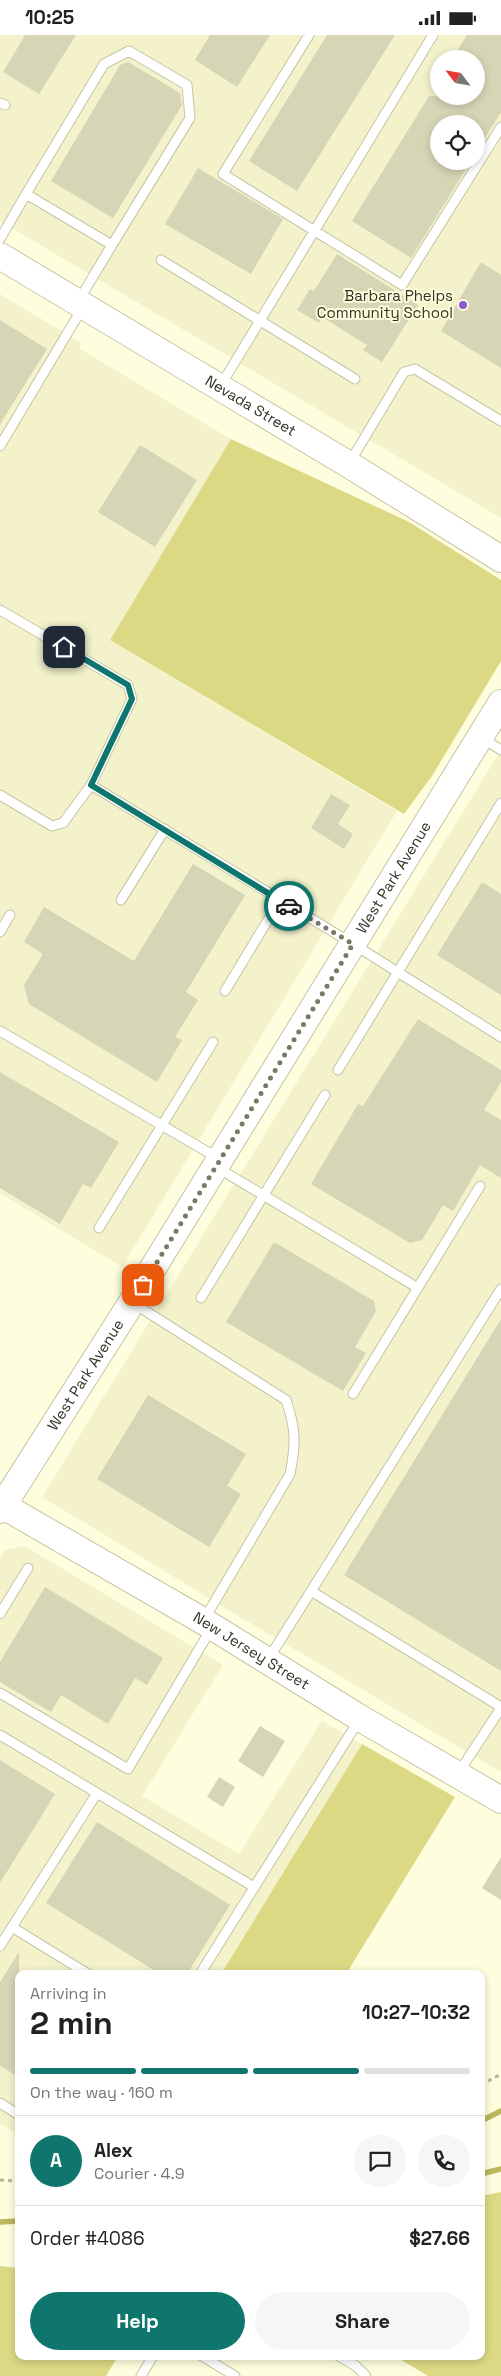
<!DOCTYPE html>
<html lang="en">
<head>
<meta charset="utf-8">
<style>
	body { margin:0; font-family:"Space Grotesk",sans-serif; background:#f6f6f6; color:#222; height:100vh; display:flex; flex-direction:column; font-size:19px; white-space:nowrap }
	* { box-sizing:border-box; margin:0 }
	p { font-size:16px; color:#767676 }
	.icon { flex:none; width:28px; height:28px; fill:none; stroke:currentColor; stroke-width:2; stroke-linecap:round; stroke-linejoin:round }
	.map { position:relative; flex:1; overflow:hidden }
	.panel { position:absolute; left:15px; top:1935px; width:470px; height:390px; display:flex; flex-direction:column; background:#fff; border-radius:10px; box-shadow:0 2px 8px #0003 }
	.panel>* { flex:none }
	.needle { width:32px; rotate:301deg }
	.buttons { position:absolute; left:430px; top:15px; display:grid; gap:10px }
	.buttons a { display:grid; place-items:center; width:55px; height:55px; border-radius:50%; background:#fff; box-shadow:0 2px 8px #0003; font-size:25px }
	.pin { position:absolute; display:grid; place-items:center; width:42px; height:42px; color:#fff; margin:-21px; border-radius:10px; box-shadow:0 2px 8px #0006 }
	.courier { position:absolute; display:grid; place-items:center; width:50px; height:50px; margin:-25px; border:4px solid #0f766e; border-radius:50%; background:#fff; color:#222; box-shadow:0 1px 6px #0007 }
	.headline em { font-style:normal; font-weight:700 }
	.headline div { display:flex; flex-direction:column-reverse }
	.headline { display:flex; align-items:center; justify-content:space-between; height:85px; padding:0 15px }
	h1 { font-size:32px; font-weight:700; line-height:38px }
	.bar { display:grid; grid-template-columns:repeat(4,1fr); gap:8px 5px; align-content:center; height:60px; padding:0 15px }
	.bar i { height:6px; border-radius:4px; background:#e0e0e0 }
	.bar .on { background:#0f766e }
	.bar p { grid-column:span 4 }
	.line { display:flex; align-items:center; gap:12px; padding:0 15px; border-top:1px solid #e0e0e0 }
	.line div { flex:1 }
	.round { display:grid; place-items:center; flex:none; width:52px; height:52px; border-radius:26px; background:#f6f6f6 }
	.button { display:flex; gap:10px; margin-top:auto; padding:10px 15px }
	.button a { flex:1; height:58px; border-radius:30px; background:#0f766e; color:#fff; font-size:20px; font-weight:700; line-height:58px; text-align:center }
	.button a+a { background:#f6f6f6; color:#222 }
	.status { display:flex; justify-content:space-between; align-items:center; height:35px; padding:0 25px; background:#fff; direction:ltr }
	.status svg { height:14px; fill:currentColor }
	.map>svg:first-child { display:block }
	.built { fill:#f3f2cb; fill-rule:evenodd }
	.green { fill:#dcd984 }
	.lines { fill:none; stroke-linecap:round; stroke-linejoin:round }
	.stream { stroke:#bbb75a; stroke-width:5.5 }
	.building { fill:#d6d5b6 }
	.lane-casing { stroke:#c5c5a6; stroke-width:11 }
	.secondary-casing { stroke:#c5c5a6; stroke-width:28 }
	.path { stroke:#b6b69d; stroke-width:3; stroke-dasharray:4 4; stroke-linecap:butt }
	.lane { stroke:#fff; stroke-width:9 }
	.secondary { stroke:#fff; stroke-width:26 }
	.done { stroke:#797966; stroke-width:5; stroke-dasharray:0 9 }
	.route { stroke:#0f766e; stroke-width:6 }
	.poi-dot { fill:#895ad3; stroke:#fefede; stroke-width:2 }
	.labels { text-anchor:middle; stroke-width:4; stroke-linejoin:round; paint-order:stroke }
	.poi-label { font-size:15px; fill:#323226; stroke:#fefede; text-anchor:end }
	.street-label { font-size:15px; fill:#323226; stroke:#fefede }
</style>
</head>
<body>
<div class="status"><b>10:25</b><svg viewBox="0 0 49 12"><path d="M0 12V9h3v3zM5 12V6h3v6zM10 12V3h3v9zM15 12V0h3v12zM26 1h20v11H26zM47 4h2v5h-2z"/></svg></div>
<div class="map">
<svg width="501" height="2341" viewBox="0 0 501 2341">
	<rect width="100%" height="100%" fill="#fefede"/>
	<path class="built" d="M 0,0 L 501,0 L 501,483 L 0,186 ZM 439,24 L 476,24 L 476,61 L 439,61 ZM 439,89 L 476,89 L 476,126 L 439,126 Z
		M 0,259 L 80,307 L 80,314 L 231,404 L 110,605 L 397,776 L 122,1232 L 0,1158 Z
		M 501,715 L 501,1737 L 250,1588 L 42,1462 Z
		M 25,1511 L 223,1630 L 142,1761 L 239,1819 L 322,1686 L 362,1709 L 221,1939 L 19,1939 L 19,2100 L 0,2088 L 0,1523 L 5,1515 Z"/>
	<path class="green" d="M 231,404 L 409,487 L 501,545 L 501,626 L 432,741 L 404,779 L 110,605 Z
		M 362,1709 L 455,1762 L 346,1939 L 221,1939 Z
		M 501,2157 L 501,2341 L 428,2341 L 395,2321 L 481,2321 L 481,2161 Z
		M 0,2231 L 19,2233 L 19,2321 L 118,2321 L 106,2341 L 0,2341 Z"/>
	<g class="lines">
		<path class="stream" d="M 481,2086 L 501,2076
			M 481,2139 L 501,2134
			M 0,2187 L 19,2186"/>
	</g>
	<path class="building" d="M 25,0 L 76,0 L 39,59 L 3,37 Z
		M 210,0 L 270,0 L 237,52 L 195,25 Z
		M 327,0 L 395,0 L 297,156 L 249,126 Z
		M 467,0 L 501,0 L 501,77 L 476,117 L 476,89 L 439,89 L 439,126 L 471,126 L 411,223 L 352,186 L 429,61 L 476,61 L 476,24 L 452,24 Z
		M 128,27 L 180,58 L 182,70 L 113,183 L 51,146 L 120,30 Z
		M 198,133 L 283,184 L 251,239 L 165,189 Z
		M 337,219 L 418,270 L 382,327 L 363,315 L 367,310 L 322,282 L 319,288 L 297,275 L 310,254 L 314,256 Z
		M 481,227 L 501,240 L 501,333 L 441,296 Z
		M 0,285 L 47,314 L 0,389 Z
		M 140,410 L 197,445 L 155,512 L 98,477 Z
		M 331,759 L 350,770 L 338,789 L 353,799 L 344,814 L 311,793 Z
		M 193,829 L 245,860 L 186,957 L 198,965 L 175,1002 L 182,1005 L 157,1047 L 29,969 L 24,950 L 43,919 L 24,907 L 44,872 L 134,926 Z
		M 482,847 L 501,859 L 501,960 L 437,920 Z
		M 418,984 L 501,1035 L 501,1047 L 484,1075 L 501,1085 L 501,1143 L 480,1130 L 453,1176 L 443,1170 L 422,1205 L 410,1208 L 311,1149 L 358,1069 L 363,1071 Z
		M 0,1037 L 119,1107 L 91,1153 L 83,1149 L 60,1189 L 0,1153 Z
		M 274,1207 L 374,1266 L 376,1276 L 355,1312 L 366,1318 L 343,1356 L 226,1287 Z
		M 501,1284 L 501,1636 L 344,1540 Z
		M 148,1360 L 246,1419 L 227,1451 L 241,1459 L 209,1512 L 97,1444 Z
		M 45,1552 L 163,1623 L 147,1650 L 135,1643 L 108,1689 L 61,1660 L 51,1677 L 0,1647 L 0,1627 Z
		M 260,1691 L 285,1706 L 263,1742 L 238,1726 Z
		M 0,1725 L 55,1759 L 0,1848 Z
		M 219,1742 L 235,1752 L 223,1772 L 207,1762 Z
		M 97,1787 L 230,1870 L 187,1939 L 160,1939 L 46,1868 Z
		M 501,1822 L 501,1865 L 482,1853 Z
		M 19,1917 L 19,2042 L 0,2031 L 0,1947 Z"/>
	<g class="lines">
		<g class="lane-casing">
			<path id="lane" d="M 309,0 L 223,139 L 402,250 L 501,92
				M 0,68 L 5,70
				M 26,159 L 104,29 L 129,16 L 187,50 L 190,83 L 112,210
				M 0,204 L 26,159 L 112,210 L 79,265
				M 161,225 L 355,344
				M 221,350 L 433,0
				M 0,411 L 83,272
				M 350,427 L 404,337 L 415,334 L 501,386
				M 0,575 L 128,650 L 132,664 L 91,750 L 63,788 L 52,791 L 0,760
				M 482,703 L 501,715
				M 91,750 L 353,909 L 501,1002
				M 121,865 L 165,794
				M 0,897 L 10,880
				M 225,956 L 280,865
				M 0,996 L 218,1123
				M 338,1035 L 501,768
				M 218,1133 L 418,1253
				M 99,1193 L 213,1007
				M 201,1263 L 325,1060
				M 133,1268 L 286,1365 C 296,1394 296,1409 290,1439 L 205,1583
				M 353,1359 L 480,1151
				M 311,1556 L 501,1672
				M 0,1579 L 28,1533
				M 269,1623 L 501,1254
				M 0,1658 L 128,1734 L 211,1594
				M 0,1700 L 254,1852
				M 459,1737 L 501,1673
				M 12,1892 L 88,1939
				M 0,1911 L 97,1758
				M 200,1939 L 359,1685
				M 0,2068 L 19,2080
				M 202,2321 L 235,2341
				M 339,2321 L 356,2331 L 366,2341
				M 141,2341 L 153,2321"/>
		</g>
		<g class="secondary-casing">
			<g id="secondary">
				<path id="s1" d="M 0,221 L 348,429 L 501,524"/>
				<path id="s2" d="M 0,1469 L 203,1586 L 360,1683 L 501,1765"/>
				<path id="s3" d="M 0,1475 L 132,1267 L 501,668"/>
			</g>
		</g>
		<path class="path" d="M 481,2050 L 501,2039
			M 0,2145 L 19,2146"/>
		<use href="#lane" class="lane"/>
		<use href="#secondary" class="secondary"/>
	</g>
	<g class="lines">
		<path class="done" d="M 143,1250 L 353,909 L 289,871"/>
		<path class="route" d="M 64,612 L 128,650 L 132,664 L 91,750 L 289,871"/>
	</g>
	<circle class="poi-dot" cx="463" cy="270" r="5"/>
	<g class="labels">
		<g class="poi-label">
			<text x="453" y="266">Barbara Phelps<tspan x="453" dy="17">Community School</tspan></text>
		</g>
		<g class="street-label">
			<text dy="5" stroke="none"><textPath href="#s1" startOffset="292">Nevada Street</textPath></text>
			<text dy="5" stroke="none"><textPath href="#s3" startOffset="745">West Park Avenue</textPath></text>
			<text dy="5" stroke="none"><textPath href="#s3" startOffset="160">West Park Avenue</textPath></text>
			<text dy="5" stroke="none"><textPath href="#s2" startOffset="291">New Jersey Street</textPath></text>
		</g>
	</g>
</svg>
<div class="buttons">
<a><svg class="needle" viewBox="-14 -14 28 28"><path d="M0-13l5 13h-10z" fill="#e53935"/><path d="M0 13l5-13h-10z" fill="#767676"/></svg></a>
<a><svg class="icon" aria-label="locate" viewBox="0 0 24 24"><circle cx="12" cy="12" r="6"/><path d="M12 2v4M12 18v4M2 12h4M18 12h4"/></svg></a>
</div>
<div class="pin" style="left:143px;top:1250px;background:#ea580c"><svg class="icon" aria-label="bag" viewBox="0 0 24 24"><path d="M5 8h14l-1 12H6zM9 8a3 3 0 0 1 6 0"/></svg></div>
<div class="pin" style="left:64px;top:612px;background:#1f2937"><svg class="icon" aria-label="home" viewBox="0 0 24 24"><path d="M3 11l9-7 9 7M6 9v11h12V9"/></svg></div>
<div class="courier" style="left:289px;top:871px"><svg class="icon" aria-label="car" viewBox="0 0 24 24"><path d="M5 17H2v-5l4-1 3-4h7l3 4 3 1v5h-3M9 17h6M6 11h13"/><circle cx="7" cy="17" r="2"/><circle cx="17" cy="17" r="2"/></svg></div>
<section class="panel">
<div class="headline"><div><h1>2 min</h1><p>Arriving in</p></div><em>10:27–10:32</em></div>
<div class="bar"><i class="on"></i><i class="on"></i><i class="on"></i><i></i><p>On the way · 160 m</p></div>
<div class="line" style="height:90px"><b class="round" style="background:#0f766e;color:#fff">A</b><div><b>Alex</b><p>Courier · 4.9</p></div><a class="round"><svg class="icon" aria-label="chat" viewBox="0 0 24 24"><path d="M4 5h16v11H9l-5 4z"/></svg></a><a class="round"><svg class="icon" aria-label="phone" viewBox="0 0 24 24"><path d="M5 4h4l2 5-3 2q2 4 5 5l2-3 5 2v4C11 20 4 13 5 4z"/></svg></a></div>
<div class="line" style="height:65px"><div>Order #4086</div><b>$27.66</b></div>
<div class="button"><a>Help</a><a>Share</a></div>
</section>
</div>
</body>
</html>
